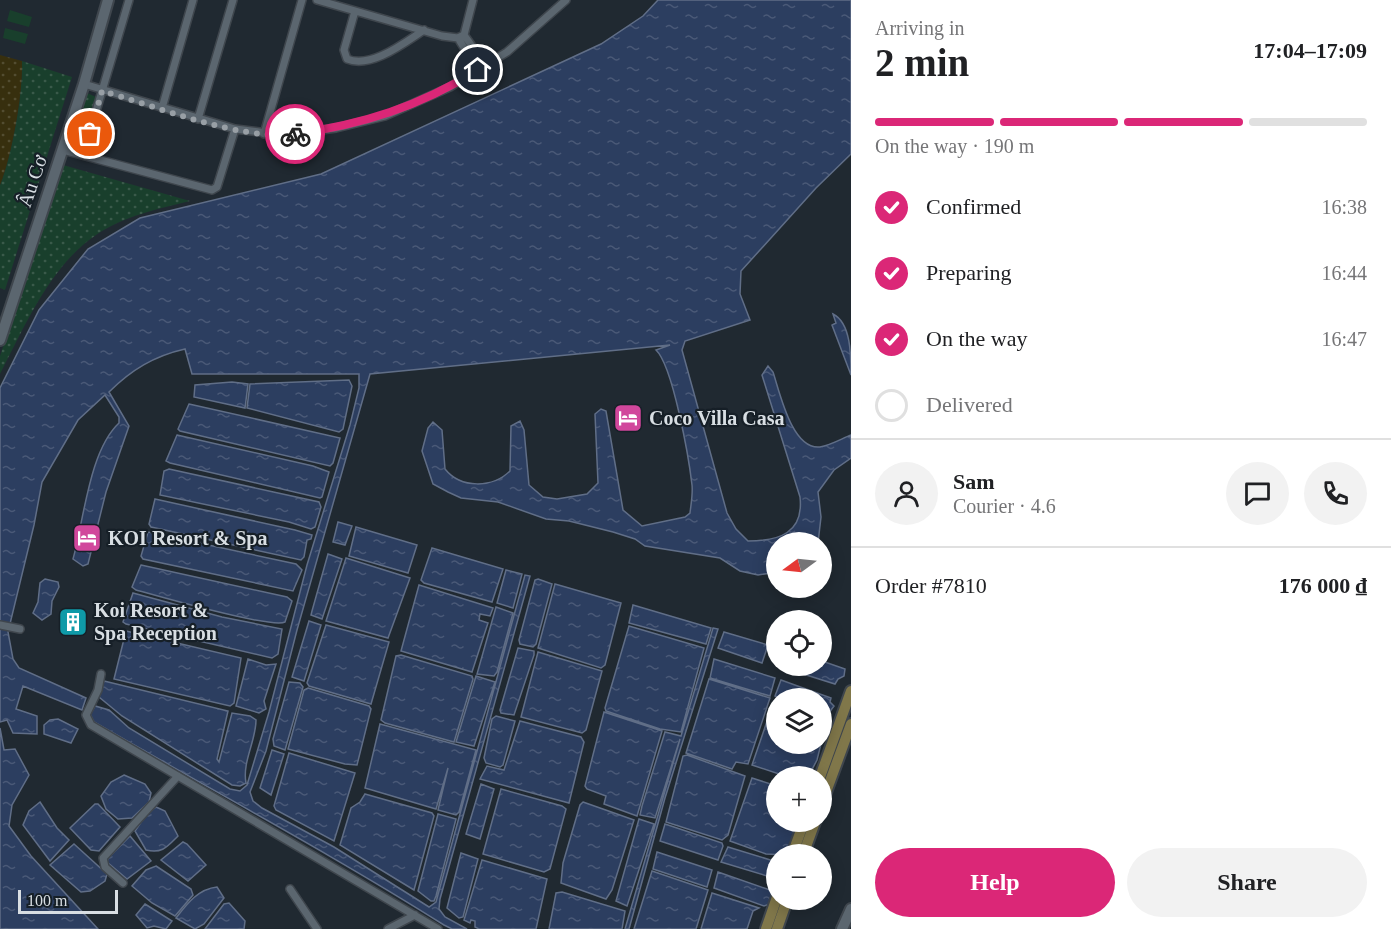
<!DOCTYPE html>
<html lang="en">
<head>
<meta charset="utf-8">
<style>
	body { margin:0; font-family:"Times New Roman",serif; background:#f2f2f2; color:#202124; height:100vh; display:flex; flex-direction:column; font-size:22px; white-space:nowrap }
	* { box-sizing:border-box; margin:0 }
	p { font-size:20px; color:#757577 }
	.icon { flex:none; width:33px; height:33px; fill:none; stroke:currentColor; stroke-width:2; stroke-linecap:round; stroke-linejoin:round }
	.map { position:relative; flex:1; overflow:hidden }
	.details { display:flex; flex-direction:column; background:#fff; width:540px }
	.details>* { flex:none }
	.needle { width:39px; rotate:255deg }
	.buttons { position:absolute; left:766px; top:532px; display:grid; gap:12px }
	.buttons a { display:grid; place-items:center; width:66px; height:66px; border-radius:50%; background:#fff; box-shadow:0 3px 15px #0003; font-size:30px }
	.scale { position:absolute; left:18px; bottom:15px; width:100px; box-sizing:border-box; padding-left:6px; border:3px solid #d8dee3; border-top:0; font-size:16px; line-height:21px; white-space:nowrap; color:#d8dee3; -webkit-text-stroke:4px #161f27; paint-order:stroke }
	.pin { position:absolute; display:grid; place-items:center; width:51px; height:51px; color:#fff; margin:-26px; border:3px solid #fff; border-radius:50%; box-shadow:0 2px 6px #0007 }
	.courier { position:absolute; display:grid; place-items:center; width:60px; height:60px; margin:-30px; border:4px solid #db2777; border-radius:50%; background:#fff; color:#222; box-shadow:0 2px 8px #0007 }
	.summary em { font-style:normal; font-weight:600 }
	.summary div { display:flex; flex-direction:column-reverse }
	.summary { display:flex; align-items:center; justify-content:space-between; height:102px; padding:0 24px }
	h1 { font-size:39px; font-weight:600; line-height:45px }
	.bar { display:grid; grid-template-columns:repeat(4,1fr); gap:9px 6px; align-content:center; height:72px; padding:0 24px }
	.bar i { height:8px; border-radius:4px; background:#e0e0e0 }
	.bar .selected { background:#db2777 }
	.bar p { grid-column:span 4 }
	.line { display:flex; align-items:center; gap:15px; padding:0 24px; border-top:2px solid #e0e0e0 }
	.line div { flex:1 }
	.round { display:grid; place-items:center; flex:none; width:63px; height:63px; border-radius:32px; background:#f2f2f2 }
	ol { padding:0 24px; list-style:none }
	li { display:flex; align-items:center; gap:18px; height:66px }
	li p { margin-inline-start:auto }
	li .icon { padding:6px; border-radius:50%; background:#db2777; color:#fff; stroke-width:4 }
	li:last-child { color:#757577 }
	li i { width:33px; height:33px; border:3px solid #e0e0e0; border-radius:50% }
	.button { display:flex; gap:12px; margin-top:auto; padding:12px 24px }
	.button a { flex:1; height:69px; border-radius:36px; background:#db2777; color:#fff; font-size:24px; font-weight:600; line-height:69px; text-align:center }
	.button a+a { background:#f2f2f2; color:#202124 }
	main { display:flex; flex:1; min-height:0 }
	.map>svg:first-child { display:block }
	.grass { fill:url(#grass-dots) }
	.sand { fill:url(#sand-dots) }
	.pitch { fill:#193f2c }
	.water { fill:url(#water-ripples); stroke:#606e87; stroke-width:1.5 }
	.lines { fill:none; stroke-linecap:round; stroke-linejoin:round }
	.street-casing { stroke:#3f464d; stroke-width:10 }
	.secondary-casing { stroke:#3f464d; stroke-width:14 }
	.primary-casing { stroke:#3f464d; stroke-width:14 }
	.street { stroke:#5b666f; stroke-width:7 }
	.secondary { stroke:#5b666f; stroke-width:10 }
	.primary { stroke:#80774a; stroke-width:10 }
	.done { stroke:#989fa5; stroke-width:6; stroke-dasharray:0 10.8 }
	.route { stroke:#db2777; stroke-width:8 }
	.labels { text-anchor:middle; stroke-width:4.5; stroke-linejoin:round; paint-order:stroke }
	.street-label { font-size:20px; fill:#d8dee3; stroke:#161f27 }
	.poi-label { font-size:20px; font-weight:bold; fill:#d8dee3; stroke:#161f27; text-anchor:start }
</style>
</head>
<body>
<main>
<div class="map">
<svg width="851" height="929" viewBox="0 0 851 929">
	<defs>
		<pattern id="grass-dots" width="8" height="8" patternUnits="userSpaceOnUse" patternTransform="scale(1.5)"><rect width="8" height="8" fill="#193f2c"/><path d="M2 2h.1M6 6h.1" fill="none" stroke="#3a5a4a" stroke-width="1.8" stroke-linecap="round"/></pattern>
		<pattern id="sand-dots" width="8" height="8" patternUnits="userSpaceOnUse" patternTransform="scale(1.5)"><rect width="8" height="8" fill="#372f0e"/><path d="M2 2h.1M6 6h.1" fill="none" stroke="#534d31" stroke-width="1.8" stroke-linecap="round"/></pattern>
		<pattern id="water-ripples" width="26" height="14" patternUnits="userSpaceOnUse" patternTransform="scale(1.5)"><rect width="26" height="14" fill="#2c3e60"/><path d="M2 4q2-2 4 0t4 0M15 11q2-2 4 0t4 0" fill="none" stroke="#4a5977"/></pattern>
	</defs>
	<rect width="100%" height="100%" fill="#202931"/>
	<path class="grass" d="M 22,61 L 72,77 L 5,290 L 0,288 L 0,185 C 12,155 23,93 22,61 Z
		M 87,93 L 96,97 L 81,141 L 73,138 Z
		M 63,165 L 190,201 C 158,209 124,216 96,235 C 50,266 25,326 0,374 L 0,356 Z"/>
	<path class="sand" d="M 0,55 L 22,61 C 23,93 12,155 0,185 Z"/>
	<path class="pitch" d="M 10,10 L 32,17 L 29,27 L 7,21 Z
		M 5,28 L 28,34 L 25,44 L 3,38 Z"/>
	<path class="water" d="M 658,0 L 851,0 L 851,154 L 816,188 L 741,271 L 740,294 L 750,320 L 685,341 L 682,350 L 727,513 L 736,529 L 748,541 C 779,541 804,533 800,497 L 762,375 L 768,366 L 773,372 C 780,393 792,450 820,447 C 831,445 841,439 851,435 L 851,458 L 834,470 L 818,492 L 821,517 L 818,543 L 777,543 L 777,572 L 758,575 L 740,571 L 720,558 L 645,546 L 635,539 L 613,532 L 569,521 L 546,519 L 498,502 L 461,498 L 448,492 L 433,484 L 422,451 L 428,428 L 433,422 L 442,430 L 445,469 C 461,489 493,488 510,471 L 511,426 L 520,421 L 524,430 L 529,485 L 543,497 L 557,499 L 587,494 L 598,483 L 595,414 L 601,409 L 606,411 L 623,510 L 642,526 L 685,517 L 690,513 C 691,504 693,494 692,485 C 689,459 673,366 656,350 L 670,345 L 370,374 L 297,630 L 266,751 L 250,792 L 253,801 L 262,808 L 334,847 L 429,907 L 436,902 L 525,575 L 530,576 L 440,899 L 439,909 L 445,917 L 467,929 L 452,929 L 444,925 C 330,853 211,790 94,722 L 90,714 L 95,706 L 109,710 L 129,728 L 230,789 L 240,791 L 247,785 L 269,712 L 307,565 L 350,425 L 359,388 L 359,374 L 192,374 L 185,349 C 154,356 131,370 109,392 L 129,426 L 106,492 L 88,564 L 83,566 L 73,559 C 84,520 89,451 119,423 L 119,417 L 105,395 L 78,420 L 42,482 L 34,525 L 8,632 L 13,659 L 19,668 L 86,698 L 82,710 L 23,686 L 16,709 L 37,716 L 37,734 L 13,733 L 7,720 L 0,722 L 0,388 L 39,310 L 88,249 L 140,218 L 321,174 L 601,44 L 643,16 Z
		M 833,314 C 851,323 851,355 851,375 L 832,325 L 836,323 Z
		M 349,380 L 352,386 L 343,429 L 339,432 L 247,408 L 250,384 Z
		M 232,382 L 248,384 L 245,408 L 194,397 L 195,385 Z
		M 189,404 L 340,438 L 333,463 L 330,466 L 180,431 L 178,429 Z
		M 177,435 L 313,466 L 329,472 L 322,497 L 320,498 L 170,463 L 166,461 Z
		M 169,469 L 319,502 L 321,507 L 315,527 L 311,529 L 289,522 L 160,495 L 164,471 Z
		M 155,499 L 295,530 L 312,535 L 311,539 L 307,540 L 304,557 L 301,560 L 151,527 L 149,524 Z
		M 338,522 L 352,526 L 345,545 L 333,542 Z
		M 356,527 L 417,545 L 408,573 L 349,556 Z
		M 148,532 L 296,564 L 302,570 L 293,591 L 143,559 L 141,556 Z
		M 432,548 L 503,569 L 492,602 L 424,583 L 421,580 Z
		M 328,554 L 342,559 L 322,619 L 311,615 L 312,611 Z
		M 346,558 L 410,578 L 388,638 L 326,621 Z
		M 141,565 L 287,597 L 292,601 L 285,622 C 271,629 158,596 136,590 L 132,587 Z
		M 506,570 L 522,574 L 513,608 L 497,603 Z
		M 45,579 L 58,582 L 59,587 L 52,601 L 51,614 L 42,620 L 33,613 L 38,602 L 40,583 Z
		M 538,579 L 552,584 L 536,644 L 533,647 L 520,644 L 519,640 L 535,580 Z
		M 555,584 L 621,603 L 605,665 L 601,668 L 538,648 Z
		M 419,585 L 493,608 L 490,616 L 480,614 L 479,620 L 488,623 L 472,672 L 401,651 Z
		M 133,593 L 222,617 L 282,629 L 278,654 L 272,658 L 126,624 L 123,622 Z
		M 633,605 L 711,628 L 706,644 L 629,623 Z
		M 496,607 L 513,613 L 497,672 L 494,676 L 477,674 Z
		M 309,621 L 321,625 L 304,681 L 292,677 Z
		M 326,625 L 389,642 L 371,704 L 309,686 L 307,683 Z
		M 629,626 L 704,648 L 681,732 L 660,729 L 606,711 L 605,708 Z
		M 713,628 L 718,629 L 665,798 L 629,929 L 625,929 L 680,739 L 655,818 L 640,815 L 642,806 L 665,732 L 681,736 Z
		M 126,631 L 241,658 L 234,703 L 230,706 L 114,679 Z
		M 724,632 L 768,645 L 762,663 L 718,648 Z
		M 518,648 L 534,651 L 534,655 L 514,715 L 501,713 L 500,710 Z
		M 538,652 L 602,671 L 586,730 L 582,733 L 521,717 Z
		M 401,655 L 472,676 L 473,679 L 454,742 L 385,723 L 381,720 L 396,656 Z
		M 248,659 L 266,665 L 276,664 L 264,701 L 266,709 L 259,713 L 236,706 Z
		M 714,659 L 775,678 L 770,696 L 710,678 Z
		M 822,661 L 845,669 L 844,676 L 838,679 L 835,684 L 784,668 L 822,666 Z
		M 476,676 L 495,682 L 474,746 L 456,742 Z
		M 709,679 L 770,698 L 748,764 L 736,762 L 732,769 L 686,753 Z
		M 781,680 L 831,698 L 830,702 L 834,706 L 828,714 L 822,712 L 822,699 L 783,699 L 775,696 Z
		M 104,681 L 228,711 L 217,759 L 219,762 L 232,713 L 250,716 L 256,720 C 256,741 242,762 246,783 L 240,786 L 232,785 L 122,716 L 99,697 Z
		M 289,682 L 300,683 L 303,687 L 285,750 L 274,746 L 273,739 Z
		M 308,688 L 369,706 L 371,709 L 357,765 L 345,764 L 288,749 L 304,690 Z
		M 774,701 L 777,702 L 777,744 L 821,744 L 817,760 L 808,777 L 788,777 L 752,765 Z
		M 604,712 L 662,731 L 637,816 L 604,804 L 606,796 L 587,789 L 585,786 Z
		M 496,716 L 515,721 L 503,765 L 500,767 L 486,763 L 484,758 L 492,719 Z
		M 58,719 L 78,729 L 71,743 L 44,734 L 44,725 L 50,720 Z
		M 520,721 L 581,737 L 584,742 L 569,803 L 480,779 L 487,766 L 504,770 Z
		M 380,724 L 476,750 L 459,812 L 456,815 L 438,810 L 448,768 L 436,809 L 365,788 Z
		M 0,728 L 4,750 L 15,749 L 29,775 L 12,805 L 9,826 L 31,856 L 98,929 L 0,929 Z
		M 272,750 L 284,754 L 271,795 L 260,788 Z
		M 289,753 L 355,773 L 334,841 L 276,810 L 274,806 Z
		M 687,755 L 745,776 L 728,835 L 722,840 L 666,822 L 683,756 Z
		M 124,775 L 145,784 L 151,793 L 149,802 L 132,818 L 118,819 L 106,809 L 101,796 L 111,782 Z
		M 752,778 L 777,786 L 777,822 L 799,822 L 787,855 L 766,854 L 730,841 Z
		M 481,784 L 494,789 L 480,839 L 466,834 Z
		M 501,789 L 562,806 L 566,809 L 550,869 L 544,872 L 483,854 Z
		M 365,794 L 432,813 L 434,816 L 414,890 L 340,845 L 351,808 L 360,802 Z
		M 40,802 L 57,828 L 69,840 L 50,861 L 23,825 L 29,811 Z
		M 583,802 L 634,820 L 612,890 L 606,899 L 561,883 L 563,863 L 580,805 Z
		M 95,804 L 98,804 L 120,827 L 99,851 L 91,850 L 70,828 Z
		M 156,807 L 165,811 L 178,836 C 167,847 162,854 146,850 L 135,831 L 148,812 Z
		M 438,814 L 456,819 L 436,896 L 434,901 L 431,901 L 418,891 Z
		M 639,819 L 654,824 L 627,906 L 616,901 Z
		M 665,824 L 722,843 L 723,846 L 718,860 L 660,841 Z
		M 130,836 L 151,861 L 127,879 L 107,862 L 108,858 Z
		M 183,842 L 187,844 L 206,865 L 188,881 L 161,860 Z
		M 74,844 L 107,874 L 105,881 L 90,891 L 81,892 L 50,865 Z
		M 728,847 L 777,862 L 777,879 L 721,862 Z
		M 657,852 L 712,870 L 707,887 L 653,869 Z
		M 461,853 L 478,859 L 463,917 L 459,918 L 447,908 Z
		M 482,860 L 547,879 L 536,929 L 479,929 L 475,927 L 475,921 L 471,920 L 470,923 L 464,920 Z
		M 156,866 L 191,889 L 193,895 L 175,916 L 152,903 L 132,886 L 146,870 Z
		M 652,871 L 708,890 L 696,929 L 634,929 Z
		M 718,872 L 770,890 L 773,892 L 770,904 L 764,906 L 714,888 Z
		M 217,887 L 224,898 L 204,924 L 195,929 L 176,918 C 187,904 198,889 217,887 Z
		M 562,892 L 625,911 L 622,929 L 549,929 L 556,893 Z
		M 712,893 L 759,908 L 753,911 L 747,929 L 701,929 Z
		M 229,903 L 245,921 L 244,929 L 205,929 L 224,904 Z
		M 145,904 L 172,921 L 166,929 L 154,926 L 147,928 L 136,915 Z"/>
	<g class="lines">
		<g class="street-casing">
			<path id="street" d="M 317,0 L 442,36 L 458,38 L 464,35
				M 355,11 L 344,50 L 347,59 C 371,69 404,43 424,30
				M 464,35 L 486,66
				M 464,35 L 473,0
				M 458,38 L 478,71
				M 84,84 L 235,129 L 284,135 L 336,128 L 385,116 L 450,87 L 507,52 L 566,0
				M 162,108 L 193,0
				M 198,119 L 233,0
				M 264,134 L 302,0
				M 63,150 L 212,190 L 217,187 L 235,129
				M 83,155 L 129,0
				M 0,625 L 20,629
				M 101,674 L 98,690 L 86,715 L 91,725 L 438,929
				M 123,883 L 105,867 L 103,858 L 178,776
				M 290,889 L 317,929
				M 388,929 L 415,915"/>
		</g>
		<g class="secondary-casing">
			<path id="secondary" d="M 0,340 L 84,84 L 108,0
				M 842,929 L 851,909"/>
		</g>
		<g class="primary-casing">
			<path id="primary" d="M 820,777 L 851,691
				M 822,803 L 851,724
				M 792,855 L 804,822
				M 803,855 L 815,822
				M 766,929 L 777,897
				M 777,929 L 787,900"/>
		</g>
		<use href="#street" class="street"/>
		<use href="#secondary" class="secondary"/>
		<use href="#primary" class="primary"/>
	</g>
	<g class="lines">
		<path class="done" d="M 90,134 L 102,91 C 156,106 240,141 295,134"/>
		<path class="route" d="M 295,134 C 364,124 418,107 478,70"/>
	</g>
	<defs>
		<g id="hotel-square" transform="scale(1.5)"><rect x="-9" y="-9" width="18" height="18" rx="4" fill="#d1479c" stroke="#161f27"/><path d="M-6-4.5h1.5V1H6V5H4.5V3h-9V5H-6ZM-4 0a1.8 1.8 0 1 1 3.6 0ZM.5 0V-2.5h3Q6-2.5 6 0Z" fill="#fff"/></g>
		<g id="building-square" transform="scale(1.5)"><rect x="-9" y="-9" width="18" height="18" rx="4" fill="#0f9aa8" stroke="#161f27"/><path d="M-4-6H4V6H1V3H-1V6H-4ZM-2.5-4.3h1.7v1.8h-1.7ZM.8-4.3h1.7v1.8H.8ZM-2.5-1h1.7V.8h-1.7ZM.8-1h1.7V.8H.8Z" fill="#fff"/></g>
	</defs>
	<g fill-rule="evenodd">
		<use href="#hotel-square" x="628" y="418"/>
		<use href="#hotel-square" x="87" y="538"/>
		<use href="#building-square" x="73" y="622"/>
	</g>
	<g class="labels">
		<g class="street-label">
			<text transform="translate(32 181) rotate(-71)" y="7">Âu Cơ</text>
		</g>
		<g class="poi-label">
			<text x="649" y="425">Coco Villa Casa</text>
			<text x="108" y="545">KOI Resort &amp; Spa</text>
			<text x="94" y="617">Koi Resort &amp;<tspan x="94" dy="23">Spa Reception</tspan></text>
		</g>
	</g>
</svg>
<div class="buttons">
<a><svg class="needle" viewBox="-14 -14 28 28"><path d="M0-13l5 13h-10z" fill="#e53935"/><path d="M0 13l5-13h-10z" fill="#757577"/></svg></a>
<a><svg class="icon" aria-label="locate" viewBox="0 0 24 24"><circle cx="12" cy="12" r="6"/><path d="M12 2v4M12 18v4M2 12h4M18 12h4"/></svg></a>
<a><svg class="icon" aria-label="layers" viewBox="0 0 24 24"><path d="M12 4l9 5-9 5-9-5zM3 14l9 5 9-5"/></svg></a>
<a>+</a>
<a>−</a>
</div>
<div class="scale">100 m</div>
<div class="pin" style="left:90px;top:134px;background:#ea580c"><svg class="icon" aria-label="bag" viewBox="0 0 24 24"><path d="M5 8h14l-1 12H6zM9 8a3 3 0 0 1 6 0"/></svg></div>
<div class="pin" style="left:478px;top:70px;background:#1f2937"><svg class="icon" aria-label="home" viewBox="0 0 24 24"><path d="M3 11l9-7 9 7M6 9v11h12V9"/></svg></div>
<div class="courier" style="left:295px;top:134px"><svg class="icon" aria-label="bike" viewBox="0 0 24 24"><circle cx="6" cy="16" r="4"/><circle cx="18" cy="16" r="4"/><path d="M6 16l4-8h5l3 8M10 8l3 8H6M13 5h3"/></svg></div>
</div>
<section class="details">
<div class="summary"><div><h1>2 min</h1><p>Arriving in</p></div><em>17:04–17:09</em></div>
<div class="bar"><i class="selected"></i><i class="selected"></i><i class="selected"></i><i></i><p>On the way · 190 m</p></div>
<ol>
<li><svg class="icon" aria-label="check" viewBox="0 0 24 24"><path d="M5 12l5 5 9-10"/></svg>Confirmed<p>16:38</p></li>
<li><svg class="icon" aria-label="check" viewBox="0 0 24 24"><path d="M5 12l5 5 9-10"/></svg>Preparing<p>16:44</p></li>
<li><svg class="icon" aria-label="check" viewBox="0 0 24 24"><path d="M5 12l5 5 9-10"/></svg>On the way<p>16:47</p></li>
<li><i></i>Delivered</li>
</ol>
<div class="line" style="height:108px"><a class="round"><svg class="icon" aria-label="person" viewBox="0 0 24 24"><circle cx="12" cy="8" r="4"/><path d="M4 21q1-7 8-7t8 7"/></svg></a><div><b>Sam</b><p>Courier · 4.6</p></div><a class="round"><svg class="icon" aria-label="chat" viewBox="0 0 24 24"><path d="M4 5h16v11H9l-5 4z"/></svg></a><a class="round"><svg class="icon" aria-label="phone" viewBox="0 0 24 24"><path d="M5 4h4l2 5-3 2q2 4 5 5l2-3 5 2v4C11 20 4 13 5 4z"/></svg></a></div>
<div class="line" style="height:78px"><div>Order #7810</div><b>176 000 ₫</b></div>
<div class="button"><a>Help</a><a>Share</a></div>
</section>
</main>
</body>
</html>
